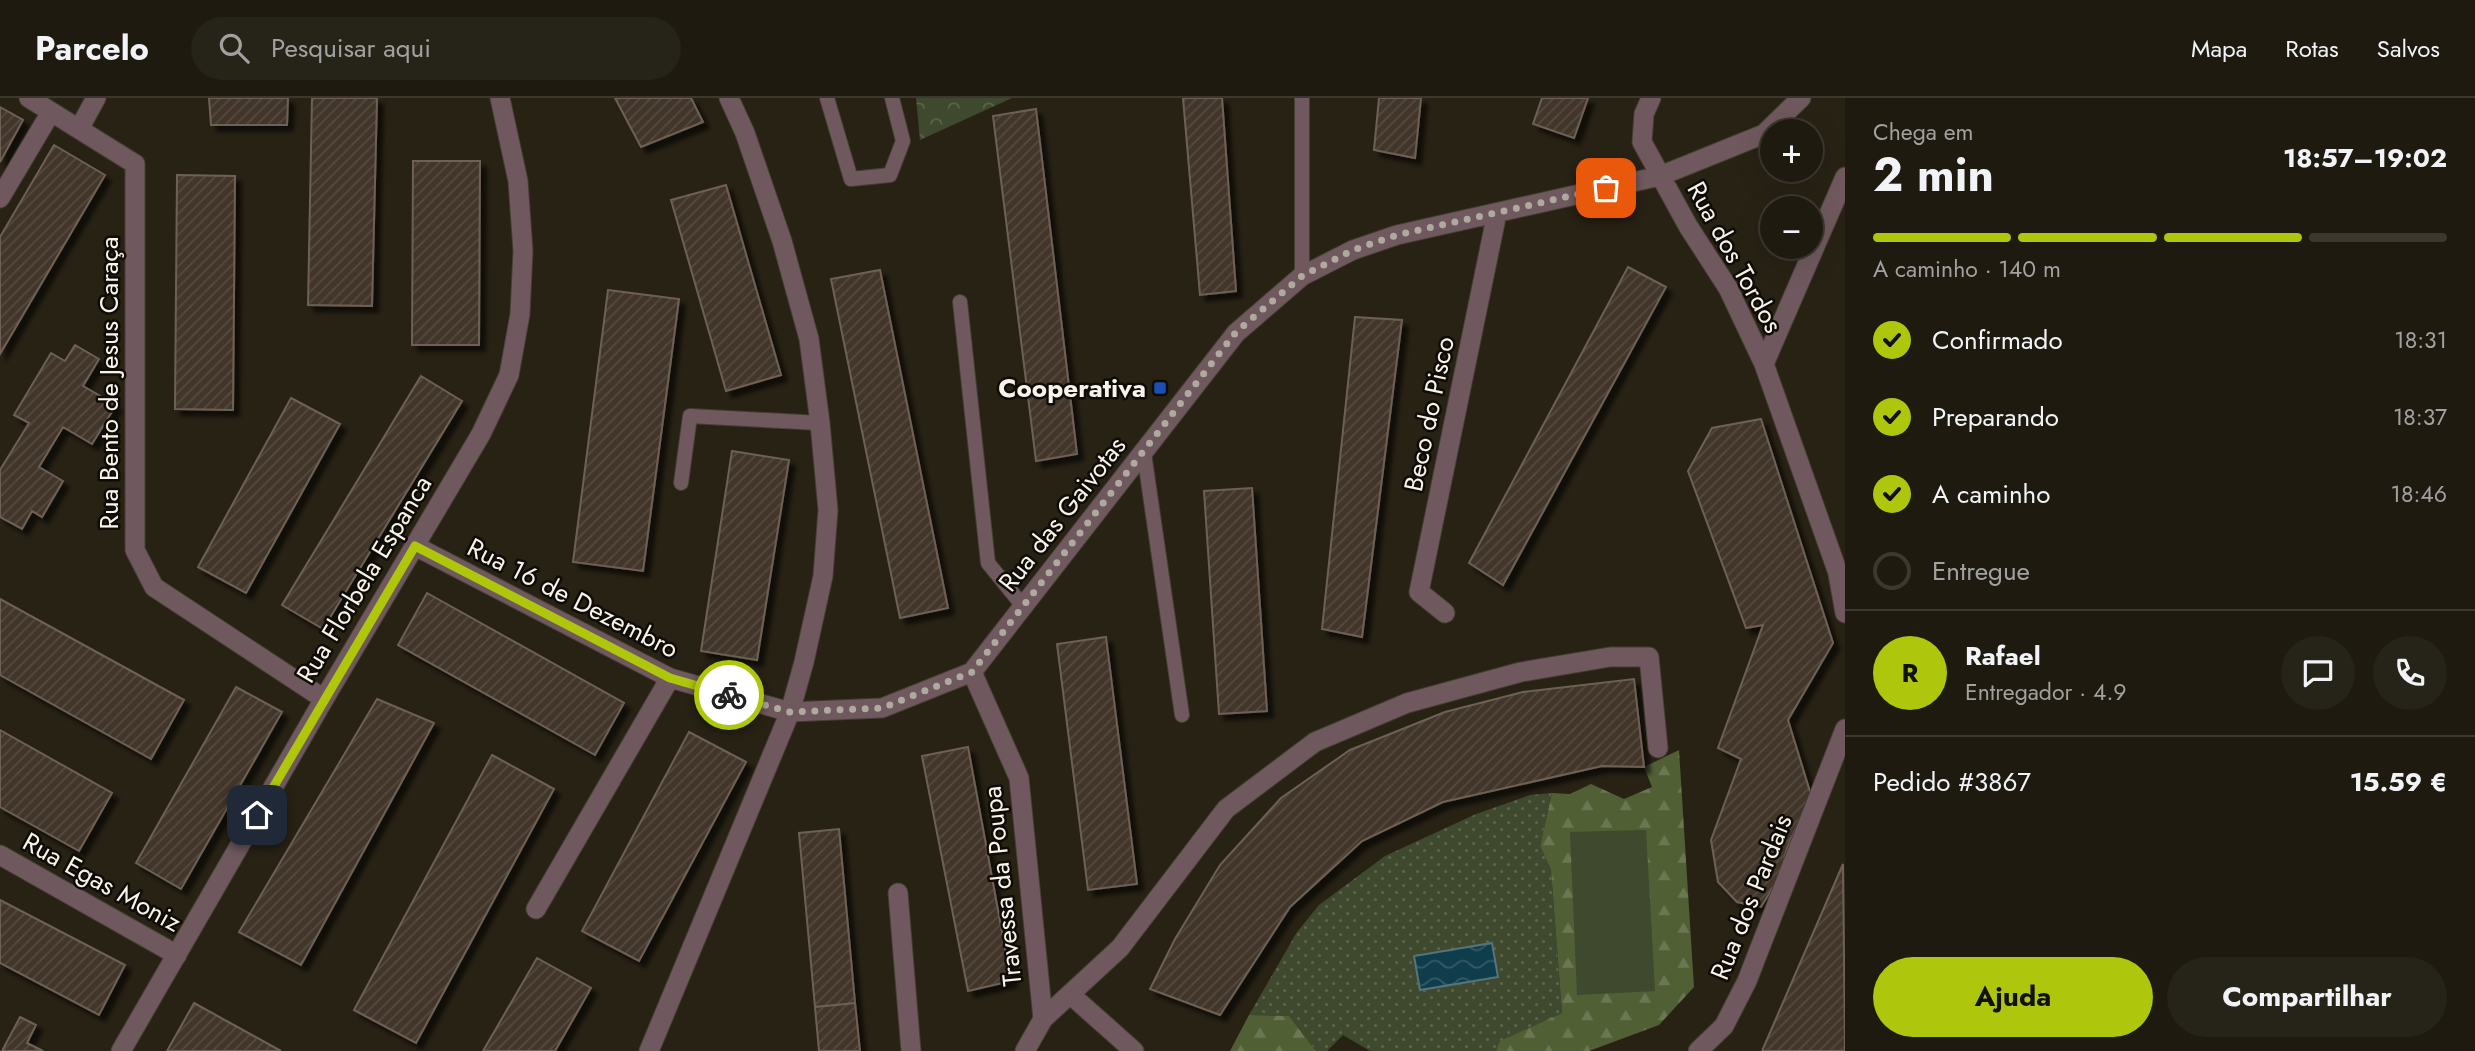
<!DOCTYPE html>
<html lang="pt">
<head>
<meta charset="utf-8">
<style>
	body { margin:0; font-family:Jost,sans-serif; background:#262319; color:#f1f3f6; height:100vh; display:flex; flex-direction:column; font-size:26px; white-space:nowrap }
	* { box-sizing:border-box; margin:0 }
	p { font-size:23px; color:#a1a19f }
	.icon { flex:none; width:38px; height:38px; fill:none; stroke:currentColor; stroke-width:2; stroke-linecap:round; stroke-linejoin:round }
	.map { position:relative; flex:1; overflow:hidden }
	.details { display:flex; flex-direction:column; background:#1e1a10; width:630px }
	.details>* { flex:none }
	.fabs { position:absolute; left:1760px; top:21px; display:grid; gap:14px }
	.fabs a { display:grid; place-items:center; width:63px; height:63px; border-radius:50%; background:#1e1a10; box-shadow:0 7px 28px #0002,0 0 0 2px #3c3830; font-size:35px }
	.pin { position:absolute; display:grid; place-items:center; width:60px; height:60px; color:#fff; margin:-30px; border-radius:14px; box-shadow:0 4px 10px #0006 }
	.courier { position:absolute; display:grid; place-items:center; width:70px; height:70px; margin:-35px; border:5px solid #aec60c; border-radius:50%; background:#fff; color:#222; box-shadow:0 2px 9px #0007 }
	.summary em { font-style:normal; font-weight:700 }
	.summary div { display:flex; flex-direction:column-reverse }
	.summary { display:flex; align-items:center; justify-content:space-between; height:119px; padding:0 28px }
	h1 { font-size:46px; font-weight:700; line-height:52px }
	.bar { display:grid; grid-template-columns:repeat(4,1fr); gap:10px 7px; align-content:center; height:84px; padding:0 28px }
	.bar i { height:9px; border-radius:5px; background:#3c3830 }
	.bar .on { background:#aec60c }
	.bar p { grid-column:span 4 }
	.line { display:flex; align-items:center; gap:18px; padding:0 28px; border-top:2px solid #3c3830 }
	.line div { flex:1 }
	.round { display:grid; place-items:center; flex:none; width:74px; height:74px; border-radius:37px; background:#262319 }
	ol { padding:0 28px; list-style:none }
	li { display:flex; align-items:center; gap:21px; height:77px }
	li p { margin-inline-start:auto }
	li .icon { padding:7px; border-radius:50%; background:#aec60c; color:#111; stroke-width:4 }
	li:last-child { color:#a1a19f }
	li i { width:38px; height:38px; border:4px solid #3c3830; border-radius:50% }
	.action { display:flex; gap:14px; margin-top:auto; padding:14px 28px }
	.action a { flex:1; height:80px; border-radius:42px; background:#aec60c; color:#111; font-size:28px; font-weight:700; line-height:80px; text-align:center }
	.action a+a { background:#262319; color:#f1f3f6 }
	header { display:flex; align-items:center; gap:42px; box-sizing:border-box; height:98px; padding:0 35px; background:#1e1a10; border-bottom:2px solid #3c3830 }
	header strong { font-size:33px }
	nav { display:flex; gap:38px; margin-inline-start:auto; font-size:24px }
	.search { width:490px; height:63px; background:#262319; display:flex; align-items:center; gap:18px; box-sizing:border-box; padding:0 24px; border-radius:38px; color:#a1a19f; font-size:26px }
	main { display:flex; flex:1; min-height:0 }
	.map>svg:first-child { display:block }
	.grass { fill:url(#grass-dots) }
	.forest { fill:url(#forest-firs) }
	.park { fill:url(#park-crowns) }
	.pitch { fill:#3f492e }
	.water { fill:url(#water-waves); stroke:#56747b; stroke-width:2 }
	.building { fill:url(#building-hatch); stroke:#6e6055; stroke-width:2; filter:url(#shadow) }
	.lines { fill:none; stroke-linecap:round; stroke-linejoin:round }
	.service-casing { stroke:#453f33; stroke-width:16 }
	.minor-casing { stroke:#453f33; stroke-width:21 }
	.tertiary-casing { stroke:#453f33; stroke-width:21 }
	.service { stroke:#6f595e; stroke-width:14 }
	.minor { stroke:#6f595e; stroke-width:19 }
	.tertiary { stroke:#6f595e; stroke-width:19 }
	.done { stroke:#afaaa0; stroke-width:7; stroke-dasharray:0 12.6 }
	.route { stroke:#aec60c; stroke-width:9 }
	.transit-dot { fill:#1a4fb4; stroke:#0f0c07; stroke-width:2.5 }
	.labels { text-anchor:middle; stroke-width:5; stroke-linejoin:round; paint-order:stroke }
	.street-label { font-size:26px; fill:#f8f4eb; stroke:#0f0c07 }
	.poi-label { font-size:26px; font-weight:bold; fill:#f8f4eb; stroke:#0f0c07; text-anchor:end }
</style>
</head>
<body>
<header>
<strong>Parcelo</strong>
<div class="search"><svg class="icon" aria-label="search" viewBox="0 0 24 24"><circle cx="10" cy="10" r="6"/><path d="M15 15l6 6"/></svg>Pesquisar aqui</div>
<nav><a>Mapa</a><a>Rotas</a><a>Salvos</a></nav>
</header>
<main>
<div class="map">
<svg width="1845" height="953" viewBox="0 0 1845 953">
	<defs>
		<pattern id="grass-dots" width="8" height="8" patternUnits="userSpaceOnUse" patternTransform="scale(1.75)"><rect width="8" height="8" fill="#3f492e"/><path d="M2 2h.1M6 6h.1" fill="none" stroke="#5c644c" stroke-width="1.8" stroke-linecap="round"/></pattern>
		<pattern id="forest-firs" width="22" height="20" patternUnits="userSpaceOnUse" patternTransform="scale(1.75)"><rect width="22" height="20" fill="#505f34"/><path d="M5 1l3.5 6h-7zM16 11l3.5 6h-7z" fill="#6a7752"/></pattern>
		<pattern id="park-crowns" width="20" height="18" patternUnits="userSpaceOnUse" patternTransform="scale(1.75)"><rect width="20" height="18" fill="#3f492e"/><path d="M2 6a3 3 0 1 1 6 0M12 15a3 3 0 1 1 6 0" fill="none" stroke="#5c644c"/></pattern>
		<pattern id="water-waves" width="16" height="10" patternUnits="userSpaceOnUse" patternTransform="scale(1.75)"><rect width="16" height="10" fill="#103d4b"/><path d="M0 5q4-4 8 0t8 0" fill="none" stroke="#345a65"/></pattern>
		<pattern id="building-hatch" width="6" height="6" patternUnits="userSpaceOnUse" patternTransform="scale(1.75)"><rect width="6" height="6" fill="#42362b"/><path d="M-1 1l2-2M0 6l6-6M5 7l2-2" fill="none" stroke="#554a40"/></pattern>
		<filter id="shadow"><feDropShadow dx="6" dy="6" stdDeviation="2" flood-color="#0009"/></filter>
	</defs>
	<rect width="100%" height="100%" fill="#282215"/>
	<path class="grass" d="M 1552,695 L 1540,748 L 1551,772 L 1562,915 L 1501,943 L 1496,953 L 1370,953 L 1343,937 L 1327,953 L 1316,953 L 1289,918 L 1249,917 L 1297,834 L 1319,807 L 1385,758 L 1476,716 L 1530,697 Z"/>
	<path class="forest" d="M 1679,652 L 1694,889 L 1659,927 L 1589,953 L 1496,953 L 1500,943 L 1562,915 L 1551,772 L 1540,748 L 1552,695 L 1570,696 L 1591,686 L 1624,701 L 1652,689 L 1644,669 Z
		M 1249,917 L 1289,918 L 1316,953 L 1230,953 Z"/>
	<path class="park" d="M 916,0 L 1012,0 L 920,42 Z"/>
	<path class="pitch" d="M 1646,732 L 1655,893 L 1577,897 L 1570,734 Z"/>
	<path class="water" d="M 1492,845 L 1498,879 L 1420,892 L 1414,858 Z"/>
	<path class="building" d="M 209,0 L 288,0 L 287,27 L 211,27 Z
		M 312,0 L 377,0 L 372,208 L 308,207 Z
		M 615,0 L 691,0 L 703,24 L 641,49 Z
		M 1183,0 L 1222,0 L 1236,193 L 1200,197 Z
		M 1379,0 L 1421,0 L 1415,60 L 1374,52 Z
		M 1542,0 L 1588,0 L 1574,40 L 1533,26 Z
		M 0,9 L 23,22 L 0,64 Z
		M 1036,11 L 1077,356 L 1036,363 L 993,18 Z
		M 54,47 L 105,77 L 0,256 L 0,139 Z
		M 413,63 L 480,63 L 479,247 L 412,247 Z
		M 177,77 L 235,78 L 233,312 L 175,311 Z
		M 726,87 L 781,277 L 726,293 L 671,102 Z
		M 1628,169 L 1666,189 L 1503,487 L 1469,465 Z
		M 880,172 L 948,510 L 900,520 L 831,181 Z
		M 608,192 L 679,201 L 643,473 L 573,464 Z
		M 1355,219 L 1402,222 L 1362,539 L 1322,531 Z
		M 75,247 L 99,261 L 83,288 L 116,307 L 92,346 L 63,329 L 39,369 L 63,383 L 42,419 L 32,413 L 22,431 L 0,419 L 0,372 L 29,325 L 14,317 L 51,255 L 65,263 Z
		M 421,278 L 462,303 L 323,531 L 282,507 Z
		M 291,300 L 340,326 L 246,495 L 198,469 Z
		M 1761,321 L 1833,545 L 1788,622 L 1811,697 L 1787,750 L 1780,778 L 1761,809 L 1737,804 L 1718,784 L 1711,742 L 1741,661 L 1718,650 L 1763,527 L 1746,530 L 1688,373 L 1712,330 Z
		M 732,353 L 789,362 L 757,562 L 701,553 Z
		M 1252,390 L 1267,613 L 1219,616 L 1204,393 Z
		M 427,495 L 624,605 L 595,657 L 398,547 Z
		M 0,501 L 184,602 L 151,661 L 0,577 Z
		M 1106,539 L 1137,786 L 1088,792 L 1057,546 Z
		M 1634,581 L 1644,669 L 1602,668 L 1443,704 L 1362,743 L 1290,809 L 1220,917 L 1150,891 L 1175,841 L 1220,767 L 1281,700 L 1350,652 L 1445,614 L 1523,594 Z
		M 236,589 L 282,614 L 181,791 L 136,765 Z
		M 377,601 L 434,625 L 301,867 L 239,834 Z
		M 0,632 L 112,695 L 79,753 L 0,709 Z
		M 689,634 L 746,664 L 639,863 L 582,833 Z
		M 968,649 L 1011,883 L 968,893 L 922,658 Z
		M 492,657 L 554,691 L 416,945 L 354,912 Z
		M 839,731 L 855,905 L 815,909 L 799,735 Z
		M 1843,766 L 1845,953 L 1762,953 Z
		M 0,802 L 125,867 L 99,917 L 0,865 Z
		M 537,860 L 591,890 L 555,953 L 483,953 Z
		M 194,905 L 281,953 L 167,953 Z
		M 855,905 L 860,953 L 819,953 L 815,909 Z
		M 20,919 L 36,927 L 27,945 L 43,953 L 2,953 Z"/>
	<g class="lines">
		<g class="service-casing">
			<path id="service" d="M 827,0 L 851,81 L 890,77 L 903,43 L 892,0
				M 1302,0 L 1302,178
				M 960,204 L 988,465 L 1023,508
				M 1144,355 L 1182,617
				M 681,385 L 690,318 L 820,325"/>
		</g>
		<g class="minor-casing">
			<path id="minor" d="M 29,0 L 135,66 L 135,452 L 154,489 L 324,601
				M 1651,0 L 1644,16 L 1642,44 L 1688,128 L 1728,190 L 1764,266 L 1838,475 L 1845,489
				M 79,31 L 96,0
				M 0,100 L 51,14
				M 1764,266 L 1845,79
				M 415,448 L 670,580 L 790,614 L 882,610 L 972,574 L 1236,235 L 1302,178 L 1353,152 L 1397,137 L 1660,78 L 1764,36 L 1801,0
				M 1838,476 L 1845,515
				M 1445,515 L 1419,494 L 1497,115
				M 972,574 L 1019,680 L 1043,921
				M 0,757 L 177,857
				M 898,795 L 911,953
				M 536,811 L 670,580
				M 1071,897 L 1134,953
				M 121,953 L 324,601 L 481,336 L 509,277 L 520,216 L 523,153 L 518,83 L 500,0
				M 1025,953 L 1043,921 L 1120,850 L 1226,711 L 1315,644 L 1407,605 L 1521,574 L 1610,559 L 1649,559 L 1658,650
				M 1698,953 L 1724,928 L 1747,883 L 1845,631"/>
		</g>
		<g class="tertiary-casing">
			<path id="tertiary" d="M 649,953 L 790,614 L 804,564 L 823,478 L 828,412 L 820,325 L 809,241 L 782,143 L 745,35 L 729,0"/>
		</g>
		<use href="#service" class="service"/>
		<use href="#minor" class="minor"/>
		<use href="#tertiary" class="tertiary"/>
	</g>
	<g class="lines">
		<path class="done" d="M 729,597 L 790,614 L 882,610 L 972,574 L 1236,234 L 1302,178 L 1353,152 L 1397,137 L 1606,90"/>
		<path class="route" d="M 257,717 L 415,448 L 670,580 L 729,597"/>
	</g>
	<rect class="transit-dot" x="1153" y="283" width="14" height="14" rx="3.5"/>
	<g class="labels">
		<g class="street-label">
			<text transform="translate(1735 159) rotate(61)" y="9">Rua dos Tordos</text>
			<text transform="translate(109 285) rotate(-90)" y="9">Rua Bento de Jesus Caraça</text>
			<text transform="translate(1429 316) rotate(-78)" y="9">Beco do Pisco</text>
			<text transform="translate(1062 416) rotate(-52)" y="9">Rua das Gaivotas</text>
			<text transform="translate(364 481) rotate(-59)" y="9">Rua Florbela Espanca</text>
			<text transform="translate(573 500) rotate(27)" y="9">Rua 16 de Dezembro</text>
			<text transform="translate(102 784) rotate(29)" y="9">Rua Egas Moniz</text>
			<text transform="translate(1002 788) rotate(-96)" y="9">Travessa da Poupa</text>
			<text transform="translate(1751 799) rotate(-68)" y="9">Rua dos Pardais</text>
		</g>
		<g class="poi-label">
			<text x="1146" y="299">Cooperativa</text>
		</g>
	</g>
</svg>
<div class="fabs">
<a>+</a>
<a>−</a>
</div>
<div class="pin" style="left:1606px;top:90px;background:#ea580c"><svg class="icon" aria-label="bag" viewBox="0 0 24 24"><path d="M5 8h14l-1 12H6zM9 8a3 3 0 0 1 6 0"/></svg></div>
<div class="pin" style="left:257px;top:717px;background:#1f2937"><svg class="icon" aria-label="home" viewBox="0 0 24 24"><path d="M3 11l9-7 9 7M6 9v11h12V9"/></svg></div>
<div class="courier" style="left:729px;top:597px"><svg class="icon" aria-label="bike" viewBox="0 0 24 24"><circle cx="6" cy="16" r="4"/><circle cx="18" cy="16" r="4"/><path d="M6 16l4-8h5l3 8M10 8l3 8H6M13 5h3"/></svg></div>
</div>
<section class="details">
<div class="summary"><div><h1>2 min</h1><p>Chega em</p></div><em>18:57–19:02</em></div>
<div class="bar"><i class="on"></i><i class="on"></i><i class="on"></i><i></i><p>A caminho · 140 m</p></div>
<ol>
<li><svg class="icon" aria-label="check" viewBox="0 0 24 24"><path d="M5 12l5 5 9-10"/></svg>Confirmado<p>18:31</p></li>
<li><svg class="icon" aria-label="check" viewBox="0 0 24 24"><path d="M5 12l5 5 9-10"/></svg>Preparando<p>18:37</p></li>
<li><svg class="icon" aria-label="check" viewBox="0 0 24 24"><path d="M5 12l5 5 9-10"/></svg>A caminho<p>18:46</p></li>
<li><i></i>Entregue</li>
</ol>
<div class="line" style="height:126px"><b class="round" style="background:#aec60c;color:#111">R</b><div><b>Rafael</b><p>Entregador · 4.9</p></div><a class="round"><svg class="icon" aria-label="chat" viewBox="0 0 24 24"><path d="M4 5h16v11H9l-5 4z"/></svg></a><a class="round"><svg class="icon" aria-label="phone" viewBox="0 0 24 24"><path d="M5 4h4l2 5-3 2q2 4 5 5l2-3 5 2v4C11 20 4 13 5 4z"/></svg></a></div>
<div class="line" style="height:91px"><div>Pedido #3867</div><b>15.59 €</b></div>
<div class="action"><a>Ajuda</a><a>Compartilhar</a></div>
</section>
</main>
</body>
</html>
